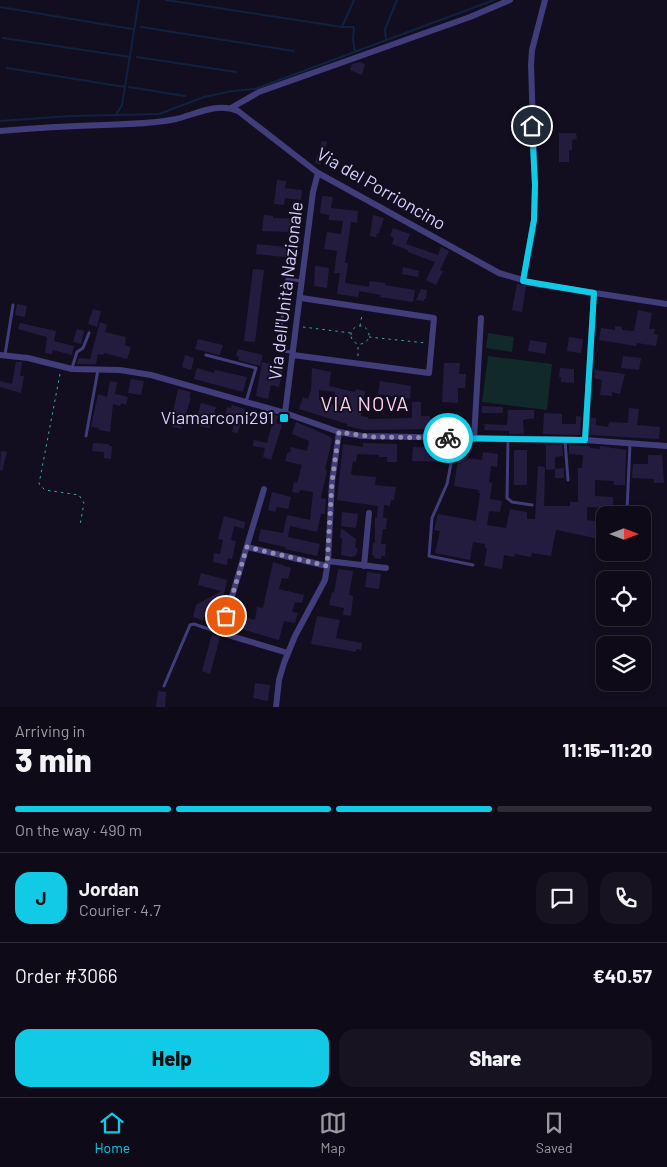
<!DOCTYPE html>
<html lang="en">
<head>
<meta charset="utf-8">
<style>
	body { margin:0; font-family:Barlow,sans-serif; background:#171320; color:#f1f3f6; height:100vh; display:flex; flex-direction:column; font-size:19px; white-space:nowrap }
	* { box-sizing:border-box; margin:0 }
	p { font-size:16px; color:#9b9aa1 }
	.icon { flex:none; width:28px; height:28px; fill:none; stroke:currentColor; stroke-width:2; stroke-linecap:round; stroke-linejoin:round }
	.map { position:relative; height:707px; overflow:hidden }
	.drawer { display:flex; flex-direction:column; background:#0e0a17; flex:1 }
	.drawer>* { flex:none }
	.needle { width:32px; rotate:90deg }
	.buttons { position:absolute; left:596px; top:506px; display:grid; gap:10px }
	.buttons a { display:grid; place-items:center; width:55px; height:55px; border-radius:10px; background:#0e0a17; box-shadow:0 2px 8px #0003,0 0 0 1px #2e2b36; font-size:25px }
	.pin { position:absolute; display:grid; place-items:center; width:42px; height:42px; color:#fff; margin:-21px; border:2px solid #fff; border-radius:50%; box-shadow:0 1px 5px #0007 }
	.courier { position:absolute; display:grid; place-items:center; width:50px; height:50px; margin:-25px; border:4px solid #11cae6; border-radius:50%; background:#fff; color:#222; box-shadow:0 1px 6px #0007 }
	.summary em { font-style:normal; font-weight:800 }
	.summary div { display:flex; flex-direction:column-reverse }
	.summary { display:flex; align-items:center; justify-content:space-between; height:85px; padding:0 15px }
	h1 { font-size:32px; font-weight:800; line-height:38px }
	.bar { display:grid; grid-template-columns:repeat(4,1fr); gap:8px 5px; align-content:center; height:60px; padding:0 15px }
	.bar i { height:6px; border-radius:4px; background:#2e2b36 }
	.bar .current { background:#11cae6 }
	.bar p { grid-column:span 4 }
	.line { display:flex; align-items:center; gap:12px; padding:0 15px; border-top:1px solid #2e2b36 }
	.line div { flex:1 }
	.round { display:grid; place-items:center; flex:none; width:52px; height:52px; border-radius:15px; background:#171320 }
	.primary-button { display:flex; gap:10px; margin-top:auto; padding:10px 15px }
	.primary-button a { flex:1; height:58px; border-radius:15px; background:#11cae6; color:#111; font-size:20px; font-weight:800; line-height:58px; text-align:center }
	.primary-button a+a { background:#171320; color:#f1f3f6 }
	.tabs { display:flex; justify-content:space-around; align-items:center; height:70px; border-top:1px solid #2e2b36; background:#0e0a17; font-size:14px; color:#9b9aa1 }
	.tabs a { display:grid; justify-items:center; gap:2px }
	.tabs .current { color:#11cae6 }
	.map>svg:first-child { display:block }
	.green { fill:#122929 }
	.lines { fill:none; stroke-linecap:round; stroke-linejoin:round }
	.stream { stroke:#112241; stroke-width:2 }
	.building { fill:#241c3f; fill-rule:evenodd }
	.path { stroke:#37a9a6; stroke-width:1; stroke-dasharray:2.5 4; stroke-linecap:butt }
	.service { stroke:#413d7b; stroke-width:3 }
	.minor { stroke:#413d7b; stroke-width:6 }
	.done { stroke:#928cae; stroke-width:5; stroke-dasharray:0 9 }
	.route { stroke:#11cae6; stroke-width:6 }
	.poi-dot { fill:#11cae6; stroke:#120e1f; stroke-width:2 }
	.labels { text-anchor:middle; stroke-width:4; stroke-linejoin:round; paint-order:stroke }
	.street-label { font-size:18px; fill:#d7d0fb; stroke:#120e1f }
	.poi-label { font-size:18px; fill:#d7d0fb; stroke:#120e1f; text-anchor:end }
	.quarter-label { font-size:20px; letter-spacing:1px; fill:#fcd2eb; stroke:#120e1f }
</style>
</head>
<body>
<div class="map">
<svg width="667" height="707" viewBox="0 0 667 707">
	<rect width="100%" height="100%" fill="#120e1f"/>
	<path class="green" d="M 488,333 L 514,337 L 512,352 L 486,348 Z
		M 488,356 L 552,364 L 547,410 L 482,402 Z"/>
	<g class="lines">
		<path class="stream" d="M 166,0 L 342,27 L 354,27 L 353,39 L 355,52
			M 0,7 L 132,29
			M 141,27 L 294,51
			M 342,27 L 354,0
			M 3,38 L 130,57
			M 386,40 L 385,29 L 397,0
			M 137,57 L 236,72
			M 7,68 L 125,87
			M 129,87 L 185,96
			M 116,115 L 122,105 L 139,0
			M 0,121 L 71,116 L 159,114 L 204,97 L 232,91 L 255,89 L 494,0"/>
	</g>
	<path class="building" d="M 360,62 L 365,64 L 362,75 L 350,70 L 352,64 Z
		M 559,133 L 576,133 L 577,139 L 572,140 L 572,151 L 569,150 L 569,162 L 559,162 Z
		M 322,141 L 327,142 L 320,165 L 315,163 Z
		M 277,180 L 286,181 L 285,188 L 302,190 L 301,200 L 285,198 L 284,205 L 274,204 Z
		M 322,196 L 333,197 L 331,208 L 358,211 L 357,223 L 351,222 L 345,263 L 348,263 L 345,283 L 369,287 L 370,281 L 385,283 L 385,285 L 415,290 L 413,302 L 380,297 L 381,295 L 359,291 L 358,297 L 337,294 L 340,273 L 334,273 L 337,251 L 324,249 L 327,232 L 341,234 L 343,221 L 329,220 L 329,215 L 320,213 Z
		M 264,215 L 273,216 L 273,218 L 299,219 L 297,236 L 288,235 L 289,232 L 262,231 Z
		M 373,215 L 384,218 L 379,233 L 377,233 L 376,237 L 370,236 Z
		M 393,228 L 410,234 L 406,244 L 438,255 L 441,247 L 449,251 L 440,270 L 443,271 L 436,285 L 426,280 L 435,262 L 408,252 L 408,250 L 392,244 L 394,238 L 390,236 Z
		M 257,244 L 295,248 L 294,258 L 256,254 Z
		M 315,266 L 329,268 L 327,288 L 314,286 Z
		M 403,267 L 419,271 L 418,277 L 402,274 Z
		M 253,269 L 264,270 L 255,342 L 244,341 Z
		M 517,284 L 526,286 L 522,312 L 512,310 Z
		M 421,289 L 427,290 L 426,299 L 424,299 L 424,301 L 416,300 Z
		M 17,304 L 27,306 L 25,317 L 15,315 Z
		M 93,309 L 101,311 L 97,327 L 88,324 Z
		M 638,310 L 652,313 L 649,329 L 655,329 L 654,334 L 658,335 L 656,346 L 637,343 L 636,346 L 599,340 L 601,328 L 615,330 L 615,326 L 622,327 L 622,330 L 634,331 Z
		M 100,322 L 107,325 L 105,332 L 126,337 L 125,345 L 131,347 L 127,359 L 104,353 L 103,355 L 98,354 L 96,364 L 77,364 L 79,358 L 90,359 Z
		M 20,323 L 56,331 L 54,341 L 74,346 L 72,355 L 53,350 L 52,354 L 45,353 L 47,337 L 18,329 Z
		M 77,329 L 84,331 L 81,344 L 73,342 Z
		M 569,337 L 583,339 L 581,353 L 567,351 Z
		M 198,339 L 223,345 L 220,355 L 195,349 Z
		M 530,340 L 547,343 L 545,354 L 528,351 Z
		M 238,349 L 263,355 L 260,366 L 238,360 L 239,357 L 236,356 Z
		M 185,355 L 194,358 L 191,370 L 182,367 Z
		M 623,356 L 641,358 L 639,370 L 621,368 Z
		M 275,361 L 284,363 L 279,387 L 271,385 L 268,399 L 256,396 L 262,362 L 275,365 Z
		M 16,362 L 22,362 L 20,376 L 24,376 L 21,393 L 0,387 L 0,381 L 12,384 Z
		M 444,363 L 460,363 L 459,374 L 466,374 L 465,388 L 458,388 L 458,403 L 442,402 Z
		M 197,368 L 214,373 L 215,370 L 247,377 L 243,392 L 194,379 Z
		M 312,368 L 331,372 L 329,386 L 355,392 L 356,389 L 365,391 L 361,416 L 368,417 L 368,419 L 412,418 L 412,402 L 421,402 L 421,416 L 430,416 L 430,418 L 466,419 L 466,432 L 436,430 L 436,429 L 364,430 L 347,426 L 347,424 L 299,409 L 303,397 L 308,399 L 311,390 ZM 319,390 L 335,392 L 333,405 L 319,400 Z
		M 560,368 L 574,369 L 574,383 L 561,382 L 561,377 L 559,377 Z
		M 595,370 L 625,374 L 620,394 L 612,392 L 612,396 L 600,395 L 602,380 L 594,378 Z
		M 131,379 L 144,381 L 141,395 L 128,393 Z
		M 110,381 L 117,382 L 115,394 L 128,397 L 126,405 L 121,403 L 120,406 L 113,404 L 110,432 L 99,430 L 99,428 L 91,427 L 98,394 L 107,397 Z
		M 380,381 L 411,386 L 410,399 L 378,394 Z
		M 178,389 L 191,392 L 189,398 L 191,398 L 181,429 L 171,426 L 172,421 L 171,421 Z
		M 201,403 L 216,407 L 210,428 L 195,425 Z
		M 232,405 L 245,409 L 244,412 L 258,416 L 256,425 L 241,421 L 238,433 L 232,432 L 234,424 L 224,421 L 227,407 L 231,408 Z
		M 482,406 L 503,407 L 503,413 L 482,413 Z
		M 629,408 L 639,409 L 637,425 L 660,427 L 659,439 L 591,435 L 591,418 L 596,418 L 596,425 L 608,427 L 609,422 L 628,423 Z
		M 508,410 L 534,410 L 534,418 L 523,420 L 524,434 L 509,434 L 509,431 L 484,430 L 485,425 L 482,424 L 507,425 Z
		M 266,413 L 278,416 L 276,423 L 282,425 L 271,460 L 263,457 L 265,448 L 253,446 L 254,440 L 267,443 L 272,424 L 263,422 Z
		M 544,413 L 562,414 L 562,424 L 576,424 L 576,416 L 581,417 L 580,435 L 543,434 Z
		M 296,422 L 331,437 L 332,441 L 325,469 L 327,470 L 321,498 L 326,499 L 325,514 L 321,514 L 317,532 L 290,526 L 288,537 L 320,544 L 317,556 L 285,549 L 285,547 L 258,541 L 261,529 L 283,533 L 287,515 L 310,520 L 313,492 L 300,490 L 299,493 L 292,492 L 294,482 L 297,483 L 302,465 L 285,461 L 288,452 L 290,453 L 291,447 L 307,451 L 309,441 L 292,434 Z
		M 93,443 L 109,444 L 109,446 L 112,446 L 111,459 L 104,458 L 104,452 L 92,451 Z
		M 363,443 L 397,444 L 397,462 L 387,462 L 387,457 L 379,457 L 379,455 L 357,454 L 356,462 L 353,461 L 351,473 L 352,475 L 376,477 L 375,485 L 396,487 L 394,500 L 391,500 L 390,506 L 384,505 L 383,518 L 387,518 L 386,529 L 383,529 L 381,544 L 386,544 L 385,556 L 381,556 L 381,559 L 374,558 L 374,555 L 372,555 L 373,542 L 375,543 L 375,517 L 377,518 L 378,506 L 337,500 L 343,444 L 363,447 Z
		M 546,445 L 562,445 L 563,456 L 555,457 L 555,469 L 546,470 Z
		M 569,445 L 590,446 L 590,448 L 600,449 L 600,446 L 607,447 L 626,450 L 625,485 L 614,485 L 614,481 L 595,480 L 595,496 L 613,497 L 613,508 L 587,507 L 587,520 L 602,522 L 605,530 L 605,540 L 556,530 L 551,556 L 532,553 L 531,557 L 515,554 L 514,557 L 504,555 L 502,569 L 484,566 L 487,549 L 485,548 L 485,544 L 473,542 L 470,560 L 435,553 L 440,531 L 434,530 L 438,514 L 476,521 L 480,493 L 478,493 L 479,490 L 454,486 L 460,446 L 468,447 L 467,458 L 482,460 L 483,452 L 498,454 L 497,467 L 491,466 L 489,482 L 492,483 L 490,499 L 502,501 L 500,512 L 489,511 L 487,525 L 506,528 L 510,509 L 527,512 L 527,519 L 535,519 L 538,466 L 545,467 L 544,506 L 570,506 L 570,502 L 578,502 L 578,468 L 582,468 L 583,455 L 569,454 Z
		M 413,447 L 446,448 L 446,462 L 412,461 Z
		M 514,450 L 527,450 L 527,485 L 514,485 Z
		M 1,451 L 7,452 L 2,471 L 0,470 Z
		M 648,455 L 662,455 L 664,483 L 654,483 L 654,479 L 632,478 L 633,464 L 648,464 Z
		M 564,468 L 564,478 L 555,478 L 555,469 Z
		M 272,492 L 291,497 L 288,509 L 277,507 L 275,512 L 268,510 Z
		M 342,512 L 358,514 L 356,528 L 341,526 Z
		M 224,516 L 245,522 L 244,529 L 234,526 L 231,540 L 236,541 L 232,559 L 228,558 L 227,565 L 213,562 L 214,553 L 220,554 L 223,540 L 218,539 Z
		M 341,528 L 356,539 L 355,547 L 358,549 L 356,555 L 352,557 L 341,555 L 342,538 L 340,538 Z
		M 273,562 L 291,568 L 288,579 L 282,578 L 279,589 L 304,595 L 302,603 L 295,602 L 292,612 L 298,613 L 295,623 L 284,621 L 279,640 L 238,628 L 242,616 L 255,620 L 257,607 L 263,608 Z
		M 338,569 L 353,571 L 349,595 L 353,596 L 351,616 L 343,615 L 344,608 L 329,605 L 332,592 L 334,593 Z
		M 367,572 L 381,574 L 379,589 L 365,587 Z
		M 201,573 L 227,580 L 220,611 L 217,610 L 204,617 L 203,621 L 193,617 L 196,605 L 221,591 L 198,585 Z
		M 317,616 L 340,620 L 336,638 L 362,643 L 361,650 L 356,649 L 356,652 L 311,644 Z
		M 212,634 L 220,638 L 210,674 L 202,671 Z
		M 255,683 L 270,685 L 268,701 L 253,698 Z
		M 158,691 L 166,692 L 165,707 L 156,707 Z"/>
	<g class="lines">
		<path class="path" d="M351 335a9 9 0 1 1 18 0a9 9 0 1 1-18 0Z
			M 360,326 L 362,315
			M 303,327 L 351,333
			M 369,337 L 426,343
			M 358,356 L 358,345
			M 60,374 L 39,484 L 45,490 L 79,495 L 84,503 L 80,525"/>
		<path class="service" d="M 293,352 L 278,351 L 287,279 L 302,281
			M 5,355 L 13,305
			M 206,355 L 256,368 L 246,402
			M 72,368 L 77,352 L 83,348 L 89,333
			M 86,436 L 98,370
			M 456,438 L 447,484 L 432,518 L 429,556 L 473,565
			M 508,439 L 507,498 L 512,502 L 532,505
			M 565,441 L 568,480
			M 627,511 L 630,444
			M 164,686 L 190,625 L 194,624 L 220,633"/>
		<path class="minor" d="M 231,108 L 259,92 L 470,17 L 510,0
			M 0,131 C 34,128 69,126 103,125 C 127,124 152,124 176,119 C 197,114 217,102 238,111 L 318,173 L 499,273 L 536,284 L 667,304
			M 523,281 L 534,220 L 535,185 L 531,65 L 532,50 L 545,0
			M 0,355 L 28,358 L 72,369 L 120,370 L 151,375 L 285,413 L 339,432 L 362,436 L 585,440 L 667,446
			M 293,355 L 429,373 L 434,318 L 301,298
			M 285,413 L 313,192 L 318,173
			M 474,438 L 481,318
			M 585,440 L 594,293
			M 264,489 L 221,633 L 288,653
			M 247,547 L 327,566
			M 328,561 L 386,568
			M 364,566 L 369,513
			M 276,707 L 279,680 L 284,663 L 295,636 L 325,580 L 328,561 L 332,482 L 339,432"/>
	</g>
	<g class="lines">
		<path class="done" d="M 226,616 L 247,547 L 327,566 L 332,482 L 339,432 L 374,437 L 448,438"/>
		<path class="route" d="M 448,438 L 585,440 L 594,293 L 523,281 L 534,220 L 535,185 L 532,126"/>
	</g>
	<rect class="poi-dot" x="279" y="413" width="10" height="10" rx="2.5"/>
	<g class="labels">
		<g class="street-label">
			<text transform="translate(381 189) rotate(30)" y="6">Via del Porrioncino</text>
			<text transform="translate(286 291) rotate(-83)" y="6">Via dell'Unità Nazionale</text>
		</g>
		<g class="poi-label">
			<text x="274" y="424">Viamarconi291</text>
		</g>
		<g class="quarter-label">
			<text x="365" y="411">VIA NOVA</text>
		</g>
	</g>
</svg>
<div class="buttons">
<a><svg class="needle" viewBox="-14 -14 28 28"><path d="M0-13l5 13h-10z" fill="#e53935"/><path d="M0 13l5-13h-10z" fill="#9b9aa1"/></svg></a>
<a><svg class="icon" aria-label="locate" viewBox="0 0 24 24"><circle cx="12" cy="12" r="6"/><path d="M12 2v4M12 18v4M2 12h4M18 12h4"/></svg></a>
<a><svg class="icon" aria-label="layers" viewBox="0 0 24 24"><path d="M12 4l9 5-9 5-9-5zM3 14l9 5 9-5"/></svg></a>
</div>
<div class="pin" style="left:226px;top:616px;background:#ea580c"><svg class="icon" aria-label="bag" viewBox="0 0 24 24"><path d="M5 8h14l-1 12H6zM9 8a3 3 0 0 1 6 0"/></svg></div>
<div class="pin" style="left:532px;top:126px;background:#1f2937"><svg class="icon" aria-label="home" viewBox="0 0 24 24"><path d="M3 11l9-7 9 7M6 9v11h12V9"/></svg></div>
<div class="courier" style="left:448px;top:438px"><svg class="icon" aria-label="bike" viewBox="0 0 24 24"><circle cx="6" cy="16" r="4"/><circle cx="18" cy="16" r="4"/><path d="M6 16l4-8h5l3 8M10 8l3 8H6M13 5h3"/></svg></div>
</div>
<section class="drawer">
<div class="summary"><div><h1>3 min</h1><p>Arriving in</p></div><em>11:15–11:20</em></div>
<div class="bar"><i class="current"></i><i class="current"></i><i class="current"></i><i></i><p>On the way · 490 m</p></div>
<div class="line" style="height:90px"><b class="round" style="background:#11cae6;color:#111">J</b><div><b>Jordan</b><p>Courier · 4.7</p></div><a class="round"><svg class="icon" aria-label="chat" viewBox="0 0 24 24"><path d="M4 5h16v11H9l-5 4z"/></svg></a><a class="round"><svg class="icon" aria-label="phone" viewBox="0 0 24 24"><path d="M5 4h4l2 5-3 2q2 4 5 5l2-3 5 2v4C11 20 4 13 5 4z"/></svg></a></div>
<div class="line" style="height:65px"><div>Order #3066</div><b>€40.57</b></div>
<div class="primary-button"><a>Help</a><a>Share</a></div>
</section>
<nav class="tabs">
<a class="current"><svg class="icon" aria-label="home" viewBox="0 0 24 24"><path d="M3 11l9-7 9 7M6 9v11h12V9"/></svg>Home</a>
<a><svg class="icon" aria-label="map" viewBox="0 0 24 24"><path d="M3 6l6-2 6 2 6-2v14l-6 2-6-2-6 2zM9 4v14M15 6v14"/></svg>Map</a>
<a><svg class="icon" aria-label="saved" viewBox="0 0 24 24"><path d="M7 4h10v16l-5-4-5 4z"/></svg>Saved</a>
</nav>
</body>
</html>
